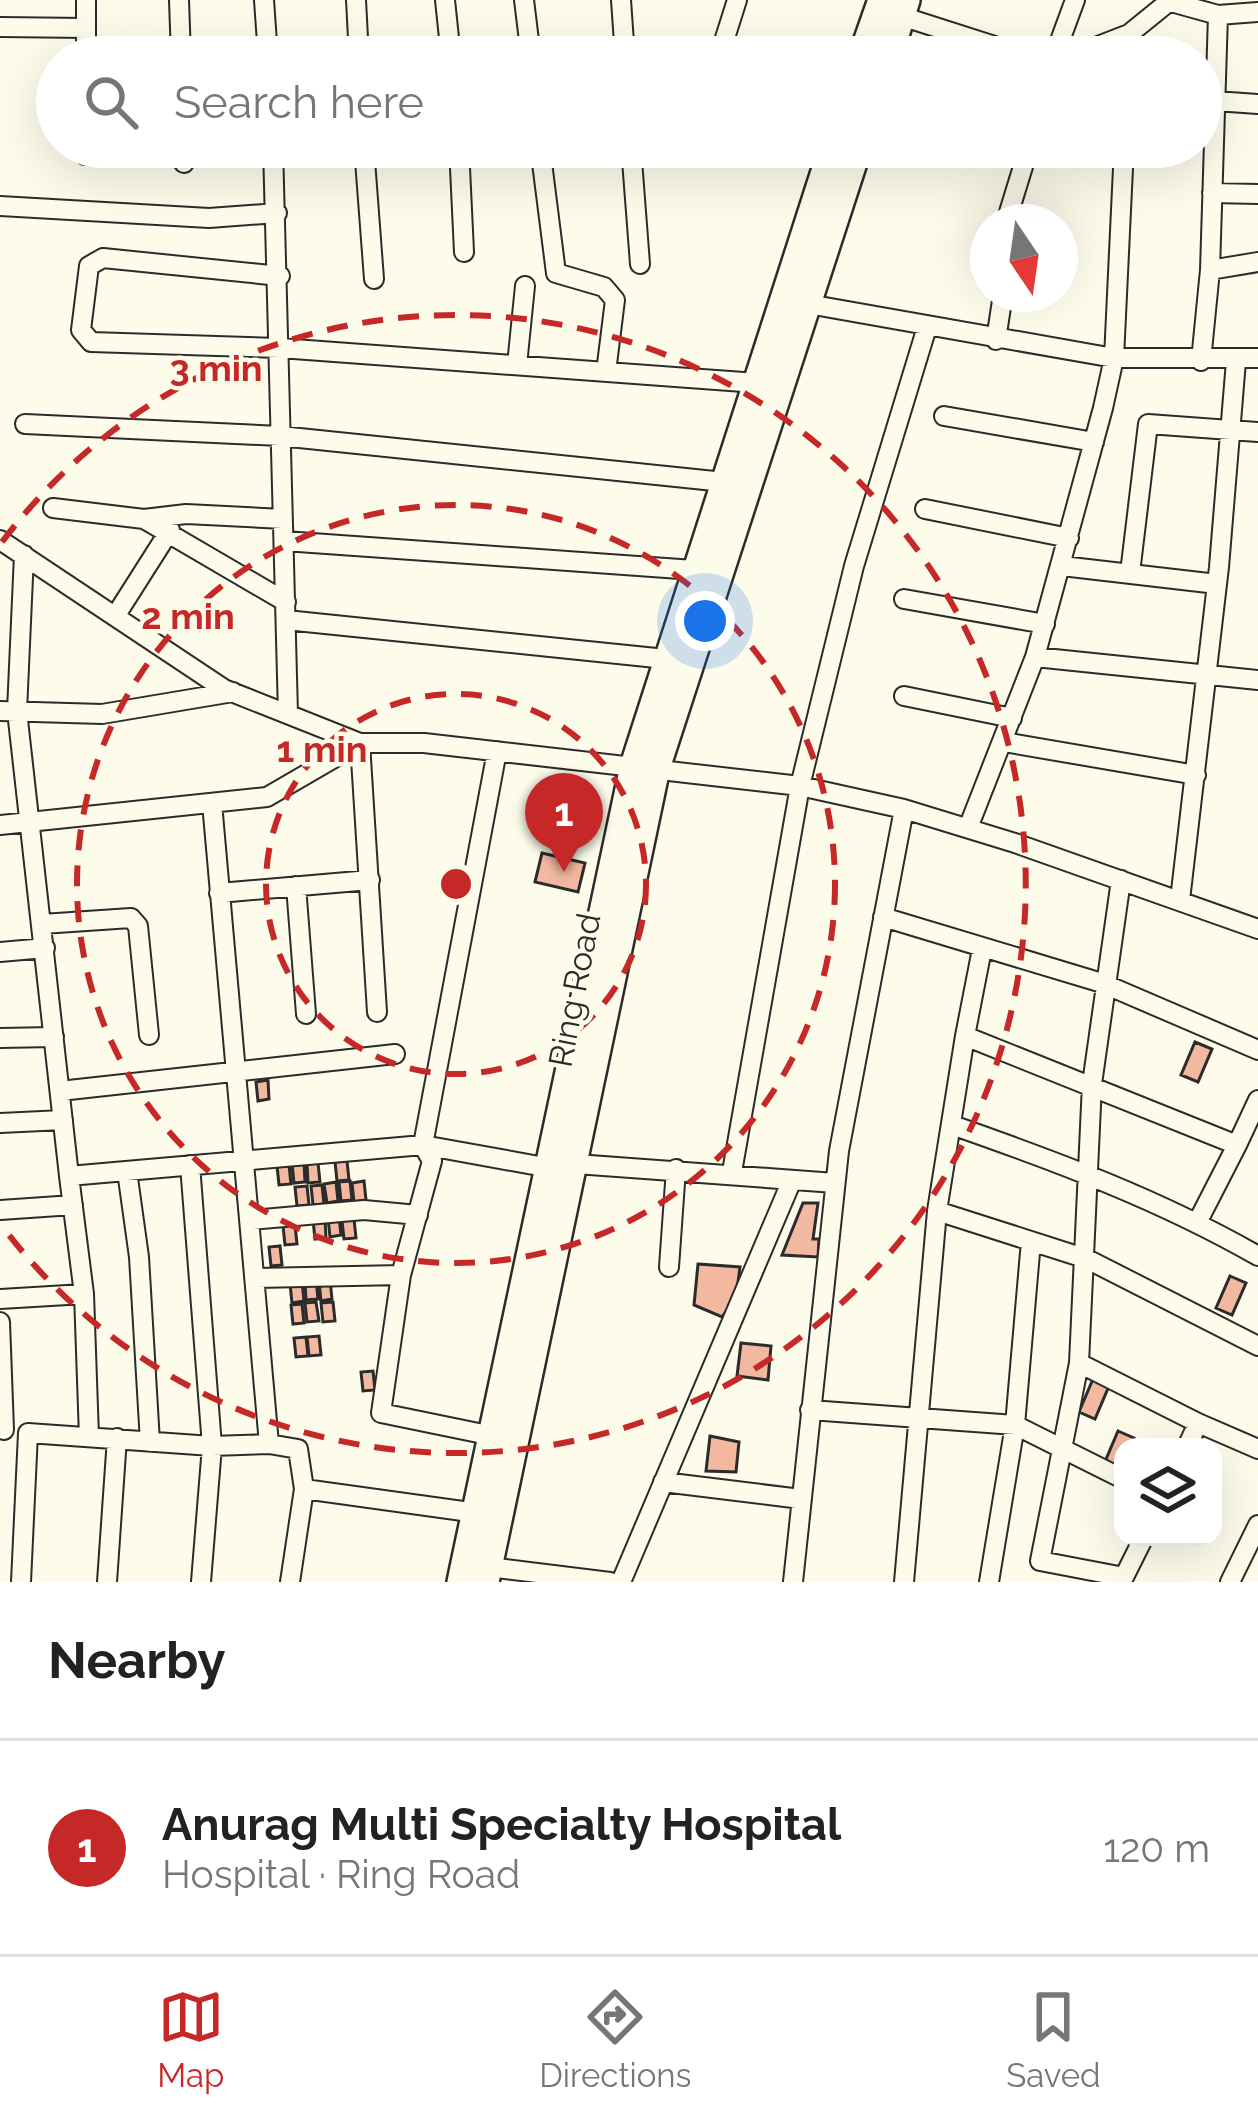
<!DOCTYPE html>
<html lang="en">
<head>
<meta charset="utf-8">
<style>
	:root { --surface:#fff; --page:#f2f2f2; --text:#222; --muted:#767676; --line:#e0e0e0; --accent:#c62828 }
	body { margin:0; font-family:Raleway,sans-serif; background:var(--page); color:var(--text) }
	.controls { position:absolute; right:36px; bottom:36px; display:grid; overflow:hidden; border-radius:24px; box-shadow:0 12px 48px #0002 }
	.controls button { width:108px; height:108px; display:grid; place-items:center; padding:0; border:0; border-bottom:3px solid var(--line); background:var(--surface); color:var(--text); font:60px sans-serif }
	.compass { position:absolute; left:970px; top:204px; width:108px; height:108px; border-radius:50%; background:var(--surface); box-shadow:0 12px 48px #0002; rotate:167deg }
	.you { position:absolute; left:705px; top:621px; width:42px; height:42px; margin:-30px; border:9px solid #fff; border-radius:50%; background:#1a73e8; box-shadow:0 0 0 18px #1a73e833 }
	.badge { display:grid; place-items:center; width:78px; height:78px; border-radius:50%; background:var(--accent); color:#fff; font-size:39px; font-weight:700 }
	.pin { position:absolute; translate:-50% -99px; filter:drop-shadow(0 3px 6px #0008) }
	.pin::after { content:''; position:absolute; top:63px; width:42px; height:36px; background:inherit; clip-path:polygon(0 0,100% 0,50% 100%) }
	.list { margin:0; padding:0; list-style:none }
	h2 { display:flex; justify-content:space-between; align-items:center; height:156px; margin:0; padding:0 48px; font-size:51px }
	h2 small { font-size:39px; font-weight:400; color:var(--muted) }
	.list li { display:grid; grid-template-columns:78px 1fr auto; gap:36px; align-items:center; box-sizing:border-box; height:216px; padding:0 48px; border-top:3px solid var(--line) }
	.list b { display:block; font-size:45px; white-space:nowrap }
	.list p { margin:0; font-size:39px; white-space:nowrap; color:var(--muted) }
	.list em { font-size:39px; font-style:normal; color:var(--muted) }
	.icon { flex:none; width:66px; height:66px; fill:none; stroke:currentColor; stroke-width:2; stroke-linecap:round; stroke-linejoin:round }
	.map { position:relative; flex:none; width:1258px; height:1582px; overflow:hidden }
	.search { position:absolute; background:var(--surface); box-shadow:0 12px 48px #0002; left:36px; right:36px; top:36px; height:132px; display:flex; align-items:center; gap:30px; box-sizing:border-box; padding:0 42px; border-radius:66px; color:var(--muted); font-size:45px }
	.sheet { height:372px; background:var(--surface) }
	nav { display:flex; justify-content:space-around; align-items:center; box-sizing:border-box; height:168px; border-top:3px solid var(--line); background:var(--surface); font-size:33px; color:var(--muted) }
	nav a { display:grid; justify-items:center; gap:6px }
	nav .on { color:var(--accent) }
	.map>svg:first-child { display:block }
</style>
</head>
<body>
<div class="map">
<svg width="1258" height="1582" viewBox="0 0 1258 1582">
	<rect width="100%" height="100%" fill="#fdfbea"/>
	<path fill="#f2b8a0" stroke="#2b2b2b" stroke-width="3" d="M542,853L585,863L578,892L535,882Z
		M1195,1042L1212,1049L1198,1082L1181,1075Z
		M268,1080L269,1099L258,1101L256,1082Z
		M347,1161L349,1180L337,1181L335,1162Z
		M304,1163L305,1182L294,1183L292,1164Z
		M318,1163L320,1182L308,1183L307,1164Z
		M289,1165L291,1184L279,1185L277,1166Z
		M350,1181L352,1200L341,1201L339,1182Z
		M364,1181L366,1200L354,1202L352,1183Z
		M336,1182L338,1201L327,1203L324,1184Z
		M322,1185L324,1204L313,1205L311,1186Z
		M307,1186L309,1205L297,1206L295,1187Z
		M803,1203H818L813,1239H819L818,1257L782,1255Z
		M339,1217L341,1235L330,1237L328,1218Z
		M325,1219L326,1238L315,1239L313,1220Z
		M354,1219L356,1238L344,1239L342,1221Z
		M295,1225L297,1244L285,1245L283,1226Z
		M280,1246L282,1265L271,1266L269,1247Z
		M698,1264L740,1267L736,1297L722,1317L694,1305Z
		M1230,1276L1246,1283L1232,1315L1216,1308Z
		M316,1280L318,1299L306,1300L305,1281Z
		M330,1280L332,1299L321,1301L319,1282Z
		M302,1282L304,1301L292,1303L290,1284Z
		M316,1302L319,1321L307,1322L305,1303Z
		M333,1302L335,1321L323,1322L321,1303Z
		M302,1304L304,1323L293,1324L291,1305Z
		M319,1336L321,1355L309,1356L307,1337Z
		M306,1337L308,1356L296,1357L294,1338Z
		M741,1343L771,1346L768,1380L737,1376Z
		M373,1371L375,1390L363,1391L361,1372Z
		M1093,1379L1109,1386L1095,1419L1079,1412Z
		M1118,1431L1134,1438L1131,1447H1123L1120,1471L1104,1464Z
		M710,1436L739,1442L736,1472L706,1471Z"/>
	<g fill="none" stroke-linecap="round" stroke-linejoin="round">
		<g stroke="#2b2b2b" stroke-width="22">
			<path id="minor" d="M179,0L181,57
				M264,0L268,57
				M356,0L359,57
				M445,0L451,57
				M524,0L531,57
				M621,0L625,57
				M1171,2L1218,15L1210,270
				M1218,15L1258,12
				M901,16L1029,57
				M0,27L86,28
				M86,57V0
				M719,57L737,0
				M1054,57L1075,0
				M1070,57L1129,34L1171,0
				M1215,101L1258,104
				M183,147L184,163
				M273,147L288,714
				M364,147L374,279
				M459,147L464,252
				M540,147L556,273L604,287L615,300L606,372
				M631,147L640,264
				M85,155V147
				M1212,193L1258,194
				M0,206L209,218L277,213
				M1006,222L1029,147
				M280,276L103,258L89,266L81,330L91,342L280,348L757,383
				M808,304L1114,358H1258
				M996,340L1003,294
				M1201,361L1210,270L1258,262
				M517,365L525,286
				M944,416L1094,442
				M25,424L280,436L724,482
				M53,508L144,519L286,602
				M925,509L1069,538
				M144,519L186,514L283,519
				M0,540L224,689L360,743H424L800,786L904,809L1015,843L1258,929
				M284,541L694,570
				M24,555L17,711L69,1176L423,1145L497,751
				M1062,566L1217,584
				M1130,573L1148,424L1258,432
				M904,599L1045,624
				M116,615L170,530
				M286,620L666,659
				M1035,657L1258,680
				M904,696L1012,718
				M0,711L102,714L233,692
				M1004,742L1196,775
				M360,743L377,1012
				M0,825L267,797L360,743
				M968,828L1035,657L1103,408L1114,358L1124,147
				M1121,880L1092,1084L1079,1363L1040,1561L1124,1577L1144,1537
				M296,886L306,1014
				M219,893L370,880
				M1180,900L1219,567L1236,361
				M883,917L1102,983L1258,1050
				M42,924L131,918L138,926L149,1035
				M982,949L965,1036L1237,1145L1258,1100
				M0,952L45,948
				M0,1038L54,1037
				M60,1091L395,1054
				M0,1123L63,1120
				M952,1125C1058,1162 1160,1200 1258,1256
				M423,1145L550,1168
				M576,1164L835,1183
				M190,1165L212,1446L269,1444L212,803
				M127,1171L139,1257L150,1442
				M732,1172L800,786L854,566L927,327
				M69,1176L84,1294L89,1437
				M0,1210L73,1205
				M937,1211L1087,1259L1258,1346
				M251,1220L364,1210L418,1215
				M1198,1221L1237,1145
				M669,1267L676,1169
				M401,1275L381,1413L493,1436
				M257,1278L401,1275L432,1161L423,1145
				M0,1299L84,1294
				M0,1322L4,1430
				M1079,1363L1198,1423
				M810,1410L1015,1425L1123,1479
				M269,1444L298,1449L304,1489L477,1513
				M1187,1447L1198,1423L1258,1449
				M663,1482L801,1499
				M489,1567L610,1582
				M21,1582L28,1433L212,1446L201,1582
				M107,1582L117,1438
				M290,1582L304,1489
				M621,1582L792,1180
				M793,1582L839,1151L904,809
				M904,1582L937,1211L965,1036
				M989,1582L1015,1425L1031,1241
				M1230,1582L1258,1525"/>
		</g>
		<g stroke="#2b2b2b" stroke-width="32">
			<path id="highway" d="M862,57L882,0
				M888,57L906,0
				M461,1582L634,766L833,147
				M485,1582L656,768L858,147"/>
		</g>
		<use href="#minor" stroke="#fdfbea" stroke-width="18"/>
		<use href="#highway" stroke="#fdfbea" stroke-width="27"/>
	</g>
	<g fill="none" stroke="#c62828" stroke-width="6" stroke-dasharray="21 15">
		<circle cx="456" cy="884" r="190"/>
		<circle cx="456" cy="884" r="379"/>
		<path d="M2 542A569 569 0 1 1 2 1226"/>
	</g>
	<g text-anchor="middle" stroke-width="9" stroke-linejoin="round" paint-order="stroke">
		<g font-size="33" fill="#2b2b2b" stroke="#fdfbea">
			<text transform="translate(574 990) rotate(-79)" y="12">Ring Road</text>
		</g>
	</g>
	<circle cx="456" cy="884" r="18" fill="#c62828" stroke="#fdfbea" stroke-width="6"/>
	<g font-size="36" text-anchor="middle" font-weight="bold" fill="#c62828" stroke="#fdfbea" stroke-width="9" stroke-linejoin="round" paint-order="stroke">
		<text x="216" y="381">3 min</text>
		<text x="188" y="629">2 min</text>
		<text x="322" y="762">1 min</text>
	</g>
</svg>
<div class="controls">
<button><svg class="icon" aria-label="layers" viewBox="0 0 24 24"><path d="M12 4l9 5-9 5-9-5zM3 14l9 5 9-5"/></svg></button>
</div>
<svg class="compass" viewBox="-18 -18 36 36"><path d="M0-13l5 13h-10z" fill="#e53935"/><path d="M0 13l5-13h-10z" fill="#767676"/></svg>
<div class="you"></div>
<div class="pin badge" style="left:564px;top:872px">1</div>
<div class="search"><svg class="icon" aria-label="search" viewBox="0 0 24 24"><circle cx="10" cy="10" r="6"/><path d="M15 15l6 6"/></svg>Search here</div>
</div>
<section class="sheet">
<h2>Nearby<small></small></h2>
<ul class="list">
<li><span class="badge">1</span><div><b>Anurag Multi Specialty Hospital</b><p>Hospital · Ring Road</p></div><em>120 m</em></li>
</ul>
</section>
<nav>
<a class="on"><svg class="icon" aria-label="map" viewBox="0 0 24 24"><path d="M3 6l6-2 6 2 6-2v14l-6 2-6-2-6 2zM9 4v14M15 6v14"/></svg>Map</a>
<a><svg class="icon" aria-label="directions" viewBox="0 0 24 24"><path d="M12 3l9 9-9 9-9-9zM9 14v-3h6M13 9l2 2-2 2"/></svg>Directions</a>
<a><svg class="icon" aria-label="saved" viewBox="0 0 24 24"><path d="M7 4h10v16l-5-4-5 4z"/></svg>Saved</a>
</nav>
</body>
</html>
